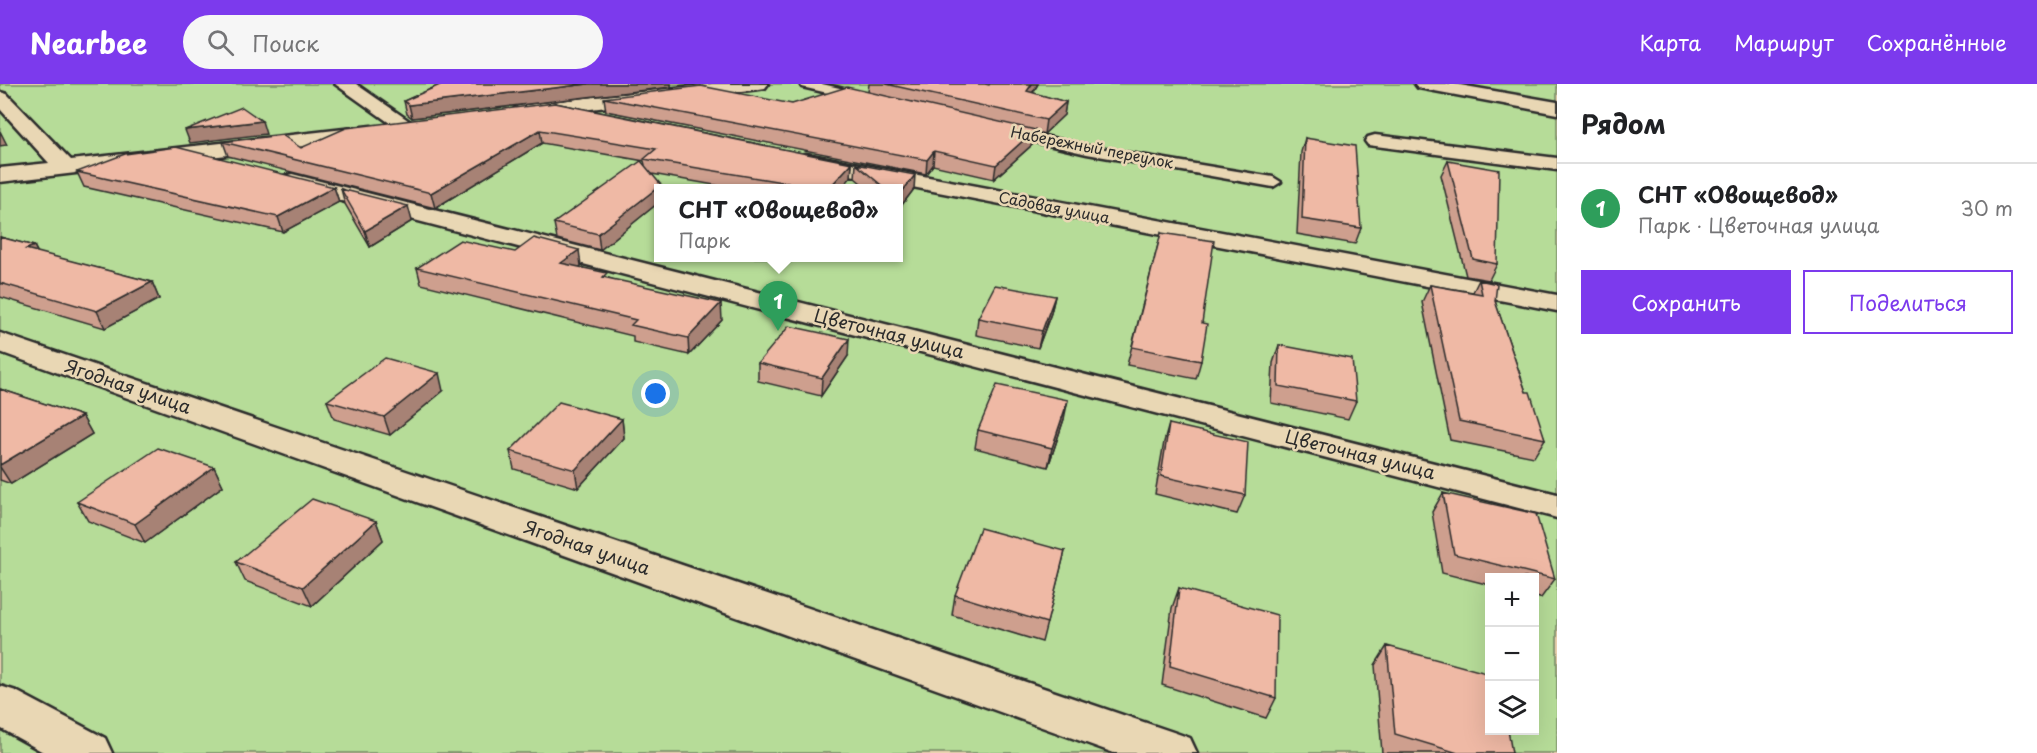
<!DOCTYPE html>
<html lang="ru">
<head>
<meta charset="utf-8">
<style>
	:root { --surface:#fff; --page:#f6f6f6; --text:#202124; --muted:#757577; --line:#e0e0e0; --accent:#7c3aed }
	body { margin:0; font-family:"Playpen Sans",sans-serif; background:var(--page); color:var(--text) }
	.controls { position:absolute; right:18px; bottom:18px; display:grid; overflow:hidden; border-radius:0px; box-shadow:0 6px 24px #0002 }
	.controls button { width:54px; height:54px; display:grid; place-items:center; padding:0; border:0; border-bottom:2px solid var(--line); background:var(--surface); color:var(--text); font:30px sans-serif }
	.you { position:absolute; left:656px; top:310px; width:21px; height:21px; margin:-15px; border:4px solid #fff; border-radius:50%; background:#1a73e8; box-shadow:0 0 0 9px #1a73e833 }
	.badge { display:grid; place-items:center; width:39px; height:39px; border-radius:50%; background:var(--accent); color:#fff; font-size:20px; font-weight:700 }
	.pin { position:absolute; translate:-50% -50px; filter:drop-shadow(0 2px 3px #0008) }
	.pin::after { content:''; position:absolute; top:32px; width:21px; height:18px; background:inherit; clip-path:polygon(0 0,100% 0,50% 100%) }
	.popup { position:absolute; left:654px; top:100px; width:249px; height:78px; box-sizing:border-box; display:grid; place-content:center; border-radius:0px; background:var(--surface); filter:drop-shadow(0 2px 4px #0005); font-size:20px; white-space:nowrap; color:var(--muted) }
	.popup b { font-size:22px; color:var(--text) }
	.popup::after { content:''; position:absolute; left:50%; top:100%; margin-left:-12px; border:12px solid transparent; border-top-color:var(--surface) }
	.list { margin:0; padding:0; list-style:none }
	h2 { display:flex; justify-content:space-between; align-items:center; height:78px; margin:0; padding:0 24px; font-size:26px }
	h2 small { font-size:20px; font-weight:400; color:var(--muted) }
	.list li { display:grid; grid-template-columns:39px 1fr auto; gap:18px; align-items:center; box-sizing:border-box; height:90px; padding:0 24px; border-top:2px solid var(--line) }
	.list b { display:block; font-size:22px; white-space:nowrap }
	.list p { margin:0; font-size:20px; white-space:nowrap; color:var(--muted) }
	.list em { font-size:20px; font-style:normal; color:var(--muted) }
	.actions { display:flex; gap:12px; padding:18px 24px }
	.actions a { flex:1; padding:14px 0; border:2px solid var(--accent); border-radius:0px; text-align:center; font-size:21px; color:var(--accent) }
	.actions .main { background:var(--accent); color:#fff }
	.icon { flex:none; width:33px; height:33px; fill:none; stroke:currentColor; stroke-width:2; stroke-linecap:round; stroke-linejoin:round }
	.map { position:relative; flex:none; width:1557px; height:669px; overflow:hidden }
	header { display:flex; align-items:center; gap:36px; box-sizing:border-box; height:84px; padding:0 30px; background:var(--accent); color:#fff }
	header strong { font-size:28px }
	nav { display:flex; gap:33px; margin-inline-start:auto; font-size:21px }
	.search { width:420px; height:54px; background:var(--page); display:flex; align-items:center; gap:15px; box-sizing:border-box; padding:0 21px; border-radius:33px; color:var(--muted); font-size:22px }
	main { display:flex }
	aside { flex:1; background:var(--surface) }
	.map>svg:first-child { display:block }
</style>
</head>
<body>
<header>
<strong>Nearbee</strong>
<div class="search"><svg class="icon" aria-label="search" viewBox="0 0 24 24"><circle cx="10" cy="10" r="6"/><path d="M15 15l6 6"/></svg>Поиск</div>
<nav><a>Карта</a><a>Маршрут</a><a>Сохранённые</a></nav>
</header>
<main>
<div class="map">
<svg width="1557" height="669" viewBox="0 0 1557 669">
	<rect width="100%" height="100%" fill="#ecd2b2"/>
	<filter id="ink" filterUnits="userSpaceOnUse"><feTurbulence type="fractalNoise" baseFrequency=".0167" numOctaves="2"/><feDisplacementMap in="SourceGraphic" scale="12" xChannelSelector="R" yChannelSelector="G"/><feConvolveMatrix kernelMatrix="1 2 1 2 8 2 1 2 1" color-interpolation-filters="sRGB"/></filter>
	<g filter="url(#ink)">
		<path fill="#b6dc98" stroke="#708462" stroke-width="1.5" fill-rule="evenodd" d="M0,0H1557V669H0ZM658,104H898V174H658ZM1490,494H1534V646H1490Z"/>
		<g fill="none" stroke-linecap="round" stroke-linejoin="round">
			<g stroke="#2b2b2b" stroke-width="5">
				<path id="lane" d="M800,0H822L870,11L872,14L866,18L802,3Z
					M1006,43L1087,62L1273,93L1281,98L1273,103L1087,70L1001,50L999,47Z"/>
			</g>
			<g stroke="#2b2b2b" stroke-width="5">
				<path id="street" d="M335,0H356L418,43L415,47H401Z
					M712,0H768L765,4L759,5L523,33L516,31L513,27L516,23L523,21Z
					M1415,0H1454L1557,18V30L1424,5L1418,4Z
					M0,8L7,10L71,76L371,42L378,44L381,48L378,52L371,54L0,98V84L49,79L0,25Z
					M1375,51L1557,74V86L1368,61L1365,57L1368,53Z
					M806,70L1557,211V227L798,81L795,76L798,71Z
					M292,90L1557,410V434L284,102L281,97L284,92Z
					M0,249L1173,648L1190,654L1197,669H1114L0,268Z
					M0,602L16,607L105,654L112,669H45L0,644Z"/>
			</g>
			<use href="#lane" fill="#e9d7b4" fill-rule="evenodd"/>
			<use href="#street" fill="#e9d7b4" fill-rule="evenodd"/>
		</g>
		<path fill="#ce9f8e" stroke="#2b2b2b" stroke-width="1.5" d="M442,0H671V3L412,34L407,30L404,17Z
			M869,0H985L989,1L990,0H1038L1033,9L1066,18L1064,31L1044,50L1035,47L1033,60L994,95L933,81L926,90L606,27L604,14L792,20L868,8Z
			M555,19L852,79L851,93L841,105H737L652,90L658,105V119L600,166L557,155L554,139L645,81L644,77L542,59L435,124L228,72L223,58L301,64Z
			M1305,54L1361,144L1355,160L1297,150L1301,68Z
			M1448,77L1497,180L1489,196L1466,192L1441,91Z
			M856,80L914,105L898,126V105H868L855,94Z
			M77,88L334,103L339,118L283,148L84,103Z
			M341,105L412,137L370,163L345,120Z
			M1161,149L1202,239L1201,277L1196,295L1127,281Z
			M0,153L34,162L38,169L152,198L159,215L105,244L0,213Z
			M581,182L579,183L722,236L689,271L633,258V252L421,200L417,184Z
			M1479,196L1495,217L1526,308L1545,355L1534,373L1450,356L1422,218L1430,201L1473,208Z
			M1055,212L1051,229L1038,264L976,251L978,234Z
			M1279,261L1356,317L1348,335L1271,319L1273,279Z
			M848,272L821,312L758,297V279Z
			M0,305L82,332L92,350L11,400L0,396Z
			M443,307L390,351L334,335L327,317Z
			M622,335L624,354L578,404L514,385L510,367Z
			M1064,335L1048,383L975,364L978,346Z
			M1169,340L1245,411L1237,430L1155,410L1164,358Z
			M214,383L223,402L145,459L88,437L77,418Z
			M1443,409L1555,495L1541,514L1534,513V494H1490V501L1442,489L1432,428Z
			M376,437L383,456L312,522L245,497L236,478Z
			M1065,467L1042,558L952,531L955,511Z
			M1179,504L1276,614L1266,634L1162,601L1172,524Z
			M1387,562L1512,669H1382L1375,581Z"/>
		<path fill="#a78274" stroke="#2b2b2b" stroke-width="1.5" d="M588,0H671V3L412,34L409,21Z
			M1032,0H1038L1025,20L1027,7Z
			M1066,18L1064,31L1044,50L1046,36Z
			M262,37L266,50L190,59L185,46Z
			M540,46L542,59L435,124L431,109Z
			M1035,46L1033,60L994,95L996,81Z
			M0,47L7,61L0,62Z
			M934,67L933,81L926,90L927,76Z
			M852,79L851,93L841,105H828Z
			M915,91L914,105L898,126V113Z
			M661,101V105H658V119L600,166L598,150Z
			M334,103L339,118L283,148L278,133Z
			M408,122L412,137L370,163L365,147Z
			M34,162L42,178L26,165Z
			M579,166L581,182L564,195L561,179Z
			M152,198L159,215L105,244L97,227Z
			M1055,212L1051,229L1038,264L1042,247Z
			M721,219L722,236L689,271L688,254Z
			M849,255L848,272L821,312L822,294Z
			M439,289L443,307L390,351L384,333Z
			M1068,316L1064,335L1048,383L1052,364Z
			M82,332L92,350L11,400L0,383V381Z
			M622,335L624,354L578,404L575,386Z
			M214,383L223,402L145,459L135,440Z
			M376,437L383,456L312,522L303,503Z"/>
		<path fill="#efb9a5" stroke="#2b2b2b" stroke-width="1.5" d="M442,0H588L409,21L404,17Z
			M886,0H985L989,1L990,0H1032L1027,7L1066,18L1046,36Z
			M701,2L792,20L847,3L1035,46L996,81L934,67L927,76L604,14Z
			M555,19L852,79L828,105H824L644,75L656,65L540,46L431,109L223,58L282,51L301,64L346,44Z
			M242,23L262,37L185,46Z
			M1305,54L1355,62L1361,144L1302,135Z
			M176,63L334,103L278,133L77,88L125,70Z
			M641,77L661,101L598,150L554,139Z
			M1448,77L1499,86L1497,180L1473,175Z
			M856,80L915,91L898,113V105H886Z
			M341,105L408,122L365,147Z
			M1161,149L1214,157L1202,239L1207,240L1201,277L1132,263Z
			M0,153L34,162L26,165L152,198L97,227L0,199Z
			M534,154L579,166L561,179L607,189L603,193L721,219L688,254L631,241L636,236L417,184L460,156L515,168Z
			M1479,196L1497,200L1495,217L1526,308H1530L1545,355L1459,337L1430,201L1482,210Z
			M995,201L1055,212L1042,247L978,234Z
			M789,242L849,255L822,294L758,279Z
			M1279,261L1352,275L1356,317L1278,302Z
			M385,274L439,289L384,333L327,317Z
			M997,301L1068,316L1052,364L978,346Z
			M0,305L82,332L0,381Z
			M559,318L622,335L575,386L510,367Z
			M1169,340L1248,358L1245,411L1161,392Z
			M158,364L214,383L135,440L77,418Z
			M1443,409L1536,430L1555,495L1454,470Z
			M312,415L376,437L303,503L236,478Z
			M980,444L1065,467L1047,539L955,511Z
			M1179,504L1277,531L1276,614L1170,582Z
			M1387,562L1490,590V646H1508L1512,669H1458L1395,650Z"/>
	</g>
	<g text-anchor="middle" stroke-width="5" stroke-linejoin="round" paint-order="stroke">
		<g font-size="15" fill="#2b2b2b" stroke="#e9d7b4">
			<text transform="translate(1092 64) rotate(11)" y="5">Набережный переулок</text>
			<text transform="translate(1054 124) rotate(11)" y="5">Садовая улица</text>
		</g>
		<g font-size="18" fill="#2b2b2b" stroke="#e9d7b4">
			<text transform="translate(889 250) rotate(14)" y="6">Цветочная улица</text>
			<text transform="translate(128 303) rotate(19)" y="6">Ягодная улица</text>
			<text transform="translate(1360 371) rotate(14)" y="6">Цветочная улица</text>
			<text transform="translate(587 464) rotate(19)" y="6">Ягодная улица</text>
		</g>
	</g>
</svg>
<div class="controls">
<button>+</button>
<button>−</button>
<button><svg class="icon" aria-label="layers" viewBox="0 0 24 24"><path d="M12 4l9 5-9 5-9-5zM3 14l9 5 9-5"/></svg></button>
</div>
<div class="you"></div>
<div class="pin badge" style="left:778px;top:247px;background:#2e9e5b">1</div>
<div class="popup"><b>СНТ «Овощевод»</b>Парк</div>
</div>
<aside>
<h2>Рядом<small></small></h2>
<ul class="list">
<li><span class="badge" style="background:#2e9e5b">1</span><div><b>СНТ «Овощевод»</b><p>Парк · Цветочная улица</p></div><em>30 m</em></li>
</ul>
<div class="actions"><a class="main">Сохранить</a><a>Поделиться</a></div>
</aside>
</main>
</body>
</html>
